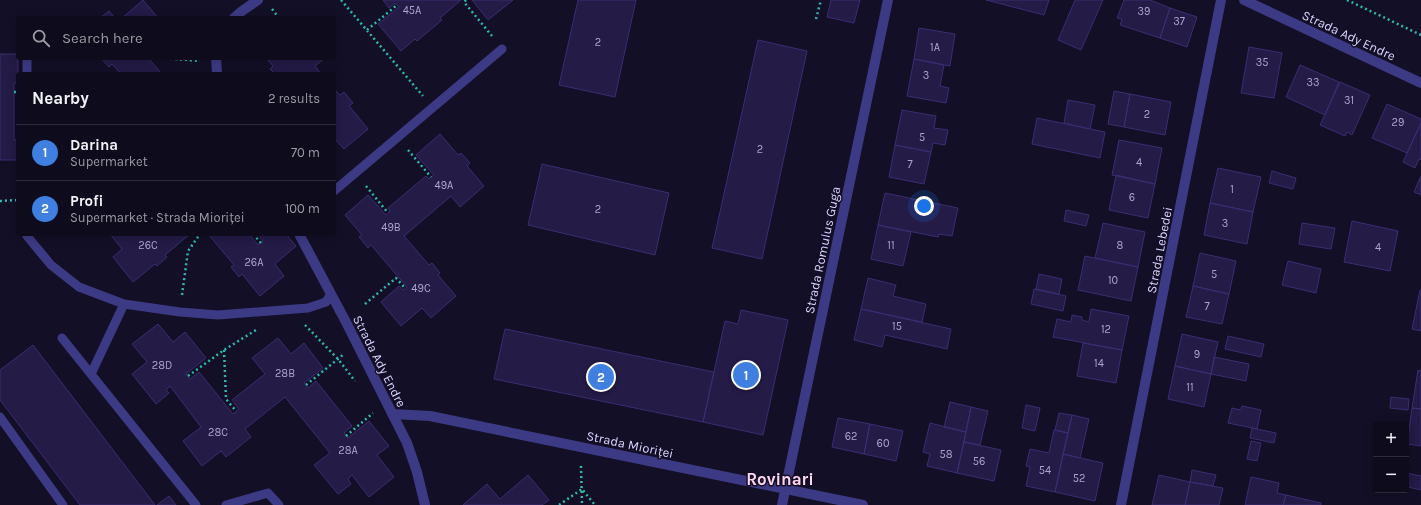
<!DOCTYPE html>
<html lang="en">
<head>
<meta charset="utf-8">
<style>
	:root { --surface:#0e0b1c; --page:#171425; --text:#f1f3f6; --muted:#9b9ba3; --line:#2e2b3b; --accent:#00e5ff }
	body { margin:0; font-family:Karla,sans-serif; background:var(--page); color:var(--text) }
	.controls { position:absolute; right:12px; bottom:12px; display:grid; overflow:hidden; border-radius:4px; box-shadow:0 2px 10px #0003 }
	.controls button { width:36px; height:36px; display:grid; place-items:center; padding:0; border:0; border-bottom:1px solid var(--line); background:var(--surface); color:var(--text); font:20px sans-serif }
	.you { position:absolute; left:924px; top:206px; width:14px; height:14px; margin:-10px; border:3px solid #fff; border-radius:50%; background:#1a73e8; box-shadow:0 0 0 6px #1a73e833 }
	.badge { display:grid; place-items:center; width:26px; height:26px; border-radius:50%; background:var(--accent); color:#fff; font-size:13px; font-weight:700 }
	.pin { position:absolute; translate:-50% -50%; border:2px solid #fff; box-shadow:0 1px 4px #0006 }
	.list { margin:0; padding:0; list-style:none }
	h2 { display:flex; justify-content:space-between; align-items:center; height:52px; margin:0; padding:0 16px; font-size:17px }
	h2 small { font-size:13px; font-weight:400; color:var(--muted) }
	.list li { display:grid; grid-template-columns:26px 1fr auto; gap:12px; align-items:center; box-sizing:border-box; height:56px; padding:0 16px; border-top:1px solid var(--line) }
	.list b { display:block; font-size:15px; white-space:nowrap }
	.list p { margin:0; font-size:13px; white-space:nowrap; color:var(--muted) }
	.list em { font-size:13px; font-style:normal; color:var(--muted) }
	.icon { flex:none; width:22px; height:22px; fill:none; stroke:currentColor; stroke-width:2; stroke-linecap:round; stroke-linejoin:round }
	.map { position:relative; flex:none; width:1421px; height:505px; overflow:hidden }
	.search { position:absolute; background:var(--surface); box-shadow:0 2px 10px #0003; left:16px; top:16px; width:320px; height:44px; display:flex; align-items:center; gap:10px; box-sizing:border-box; padding:0 14px; border-radius:4px; color:var(--muted); font-size:15px }
	.panel { position:absolute; background:var(--surface); box-shadow:0 2px 10px #0003; left:16px; top:72px; width:320px; height:164px; border-radius:4px }
	.map>svg:first-child { display:block }
</style>
</head>
<body>
<div class="map">
<svg width="1421" height="505" viewBox="0 0 1421 505">
	<rect width="100%" height="100%" fill="#130f26"/>
	<path fill="#241b47" stroke="#3b2d73" d="M143,0L158,18H122Z
		M383,0H461L440,18L442,20L417,41L415,39L401,51L378,24L399,7L395,3L389,8Z
		M472,0H513L488,20Z
		M578,0H636L615,97L559,85Z
		M831,0H860L854,23L827,17Z
		M986,0H1049L1044,15Z
		M1075,0H1103L1081,50L1058,40Z
		M1124,0H1150L1170,8L1160,38L1120,25L1122,19L1117,18Z
		M1170,8L1197,17L1187,47L1160,38Z
		M109,11L115,18H100Z
		M919,28L955,34L950,66L914,59Z
		M758,40L807,51L762,259L712,248Z
		M1249,47L1282,53L1274,98L1241,93Z
		M0,54H18V83H14V140H18V160H0Z
		M101,58H148L162,74H121L112,64L109,67Z
		M266,58H325L315,66L321,74H275L270,69L273,66Z
		M914,59L944,65L940,86L949,88L946,103L907,96Z
		M1300,65L1339,82L1325,115L1286,97Z
		M1340,82L1370,95L1352,135L1347,132L1345,136L1320,125Z
		M334,89L340,95L344,92L353,103L349,106L368,129L344,149L334,138Z
		M1114,91L1130,94L1124,127L1108,124Z
		M1130,94L1171,102L1165,135L1124,127Z
		M1068,100L1095,105L1090,129L1064,123Z
		M1387,104L1421,119V123L1407,153L1372,138Z
		M902,110L936,116L934,128L948,130L945,145L933,143L931,152L895,145Z
		M1037,118L1105,132L1100,158L1032,144Z
		M1421,123V160L1419,159L1415,168L1403,162Z
		M440,134L458,155L461,153L470,163L467,166L484,186L460,207L451,196L404,236L429,265L432,263L440,273L438,275L456,296L431,318L422,308L401,326L381,302L399,286L403,290L407,287L371,245L368,248L359,237L362,235L345,215L368,195L386,215L390,211L388,208L426,176L429,179L431,177L434,175L416,155Z
		M1119,140L1162,148L1155,184L1112,175Z
		M895,145L931,152L924,184L889,177Z
		M542,164L669,193L655,255L528,225Z
		M1218,168L1261,177L1253,212L1210,203Z
		M1272,171L1296,178L1293,189L1269,183Z
		M1116,175L1155,184L1148,218L1109,210Z
		M1421,176V195L1414,192Z
		M885,193L958,208L952,236L939,234L938,237L878,225Z
		M1210,203L1253,212L1247,244L1204,235Z
		M1066,210L1089,215L1086,226L1064,221Z
		M1352,221L1398,231L1390,271L1344,262Z
		M1103,223L1145,232L1138,267L1095,258Z
		M1302,223L1335,228L1331,249L1299,244Z
		M878,225L911,232L903,266L871,259Z
		M110,234L142,235L190,234L165,255L167,257L157,266L155,264L133,282L113,257L122,249Z
		M208,234H249L258,245L263,241L260,237L264,234H286L296,246L275,264L284,276L260,296L242,274L239,277L231,267L234,265Z
		M1200,253L1236,261L1229,294L1193,286Z
		M1085,256L1138,267L1131,301L1078,290Z
		M1288,261L1321,269L1316,293L1282,285Z
		M1039,274L1062,279L1059,294L1036,289Z
		M868,278L896,285L893,296L926,304L922,322L861,309Z
		M1193,286L1229,294L1222,324L1186,317Z
		M1034,289L1066,296L1063,311L1031,304Z
		M1420,290H1421V331L1412,329Z
		M861,309L951,329L947,349L885,335L882,347L854,340Z
		M1091,309L1129,316L1122,350L1053,337L1057,319L1071,322L1072,315L1082,317V320L1089,322Z
		M741,310L788,320L763,435L703,422L725,321L738,324Z
		M158,324L173,342L185,332L206,358L186,374L190,379L199,372L233,414L239,409L232,400L265,374L252,358L278,338L291,354L304,343L323,368L304,383L308,388L316,381L352,426L344,433L348,438L369,421L389,446L377,455L394,477L369,497L352,475L348,479L351,484L338,494L314,465L330,453L285,397L245,429L251,437L226,457L221,451L202,466L183,441L201,427L170,386L166,390L169,393L156,404L132,374L147,362L132,344Z
		M505,329L714,372L703,422L494,379Z
		M1182,334L1218,342L1211,374L1175,366Z
		M1228,336L1264,344L1261,357L1225,349Z
		M1083,343L1122,350L1116,383L1077,376Z
		M33,345L155,505H80L0,400V370Z
		M1214,357L1249,364L1246,381L1211,374Z
		M1175,366L1211,374L1204,407L1168,399Z
		M1418,370L1421,371V409L1412,408Z
		M1391,397L1409,399L1408,410L1390,408Z
		M950,402L971,407L966,432L944,427Z
		M1026,405L1040,408L1035,431L1022,428Z
		M1242,406L1261,410L1257,429L1228,423L1232,408L1241,410Z
		M971,407L988,411L980,445L964,442Z
		M1412,408L1421,409V446L1407,444Z
		M1059,413L1072,415L1068,433L1055,430Z
		M1072,415L1089,419L1080,458L1063,454Z
		M838,418L870,424L864,454L832,447Z
		M930,423L966,432L957,473L927,466L930,454L923,452Z
		M870,424L903,431L896,461L864,454Z
		M1252,428L1276,433L1274,443L1250,438Z
		M1054,430L1068,433L1055,492L1026,486L1030,467L1026,466L1030,449L1049,453Z
		M1251,441L1261,443L1257,461L1247,459Z
		M964,442L1001,450L994,481L957,473Z
		M1063,454L1103,463L1095,501L1055,492Z
		M1192,470L1216,475L1213,486L1190,482Z
		M1406,473L1421,476V490L1408,487L1407,491L1401,490H1406Z
		M528,475L549,500L542,505H463L487,484L500,499Z
		M1159,475L1190,482L1185,505H1152Z
		M1251,477L1279,483L1277,493L1286,495L1283,505H1245Z
		M1190,482L1223,488L1219,505H1185Z
		M1286,495L1321,503V505H1283Z
		M169,496L176,505H157Z"/>
	<g fill="none" stroke-linecap="round" stroke-linejoin="round">
		<path stroke="#2fb8b0" stroke-width="2.5" stroke-dasharray="2 3" stroke-linecap="butt" d="M341,0L423,96
			M466,0L464,2L492,36
			M1347,0L1421,35
			M272,9L279,18
			M816,19L821,0
			M367,30L397,5
			M160,58L200,61
			M14,92H18
			M408,150L431,177
			M366,186L388,213
			M0,201L18,200
			M253,234L261,243
			M182,295L188,251L200,234
			M365,304L396,278L405,288
			M305,325L338,359L355,381
			M224,350L226,399L236,411
			M188,376L224,350L256,330
			M306,385L344,354
			M346,436L373,413
			M581,466L582,505
			M559,505L582,489L595,505"/>
		<path stroke="#3d3a85" stroke-width="9" d="M27,74V58
			M334,191L502,49
			M27,234V236L51,265L79,287L124,304L180,312L218,315L308,308L326,302L331,294
			M62,338L196,505
			M91,374L124,304
			M0,417L63,505
			M226,505L268,493L279,505"/>
		<path stroke="#3d3a85" stroke-width="10" d="M1244,0L1421,83
			M234,18L242,11L258,0
			M216,58L217,74
			M299,234L347,324L407,443L417,472L425,505
			M392,414L430,416L863,505
			M782,505L888,0
			M1121,505L1221,0"/>
	</g>
	<g text-anchor="middle" stroke-width="3" stroke-linejoin="round" paint-order="stroke">
		<g font-size="11" fill="#aca6d1">
			<text x="412" y="14">45A</text>
			<text x="1144" y="15">39</text>
			<text x="1179" y="25">37</text>
			<text x="598" y="46">2</text>
			<text x="935" y="51">1A</text>
			<text x="1262" y="66">35</text>
			<text x="926" y="79">3</text>
			<text x="1313" y="86">33</text>
			<text x="1349" y="104">31</text>
			<text x="1147" y="118">2</text>
			<text x="1398" y="126">29</text>
			<text x="922" y="141">5</text>
			<text x="760" y="153">2</text>
			<text x="1139" y="166">4</text>
			<text x="910" y="168">7</text>
			<text x="444" y="189">49A</text>
			<text x="1232" y="193">1</text>
			<text x="1132" y="201">6</text>
			<text x="598" y="213">2</text>
			<text x="1225" y="227">3</text>
			<text x="391" y="231">49B</text>
			<text x="148" y="249">26C</text>
			<text x="891" y="249">11</text>
			<text x="1120" y="249">8</text>
			<text x="1378" y="251">4</text>
			<text x="254" y="266">26A</text>
			<text x="1214" y="278">5</text>
			<text x="1113" y="284">10</text>
			<text x="421" y="292">49C</text>
			<text x="1207" y="310">7</text>
			<text x="897" y="330">15</text>
			<text x="1106" y="333">12</text>
			<text x="1197" y="358">9</text>
			<text x="1099" y="367">14</text>
			<text x="162" y="369">28D</text>
			<text x="285" y="377">28B</text>
			<text x="1190" y="391">11</text>
			<text x="218" y="436">28C</text>
			<text x="851" y="440">62</text>
			<text x="883" y="447">60</text>
			<text x="348" y="454">28A</text>
			<text x="946" y="458">58</text>
			<text x="979" y="465">56</text>
			<text x="1045" y="474">54</text>
			<text x="1079" y="482">52</text>
		</g>
		<g font-size="13" fill="#d9d4ff" stroke="#130f26">
			<text transform="translate(1349 35) rotate(25)" y="5">Strada Ady Endre</text>
			<text transform="translate(822 250) rotate(-78)" y="5">Strada Romulus Guga</text>
			<text transform="translate(1159 250) rotate(-79)" y="5">Strada Lebedei</text>
			<text transform="translate(380 361) rotate(63)" y="5">Strada Ady Endre</text>
			<text transform="translate(630 444) rotate(12)" y="5">Strada Mioriței</text>
		</g>
		<g font-size="17" font-weight="bold" fill="#ffd6f0" stroke="#130f26">
			<text x="780" y="485">Rovinari</text>
		</g>
	</g>
</svg>
<div class="controls">
<button>+</button>
<button>−</button>
</div>
<div class="you"></div>
<div class="pin badge" style="left:746px;top:375px;background:#3f7fe0">1</div>
<div class="pin badge" style="left:601px;top:377px;background:#3f7fe0">2</div>
<div class="search"><svg class="icon" aria-label="search" viewBox="0 0 24 24"><circle cx="10" cy="10" r="6"/><path d="M15 15l6 6"/></svg>Search here</div>
<section class="panel">
<h2>Nearby<small>2 results</small></h2>
<ul class="list">
<li><span class="badge" style="background:#3f7fe0">1</span><div><b>Darina</b><p>Supermarket</p></div><em>70 m</em></li>
<li><span class="badge" style="background:#3f7fe0">2</span><div><b>Profi</b><p>Supermarket · Strada Mioriței</p></div><em>100 m</em></li>
</ul>
</section>
</div>
</body>
</html>
